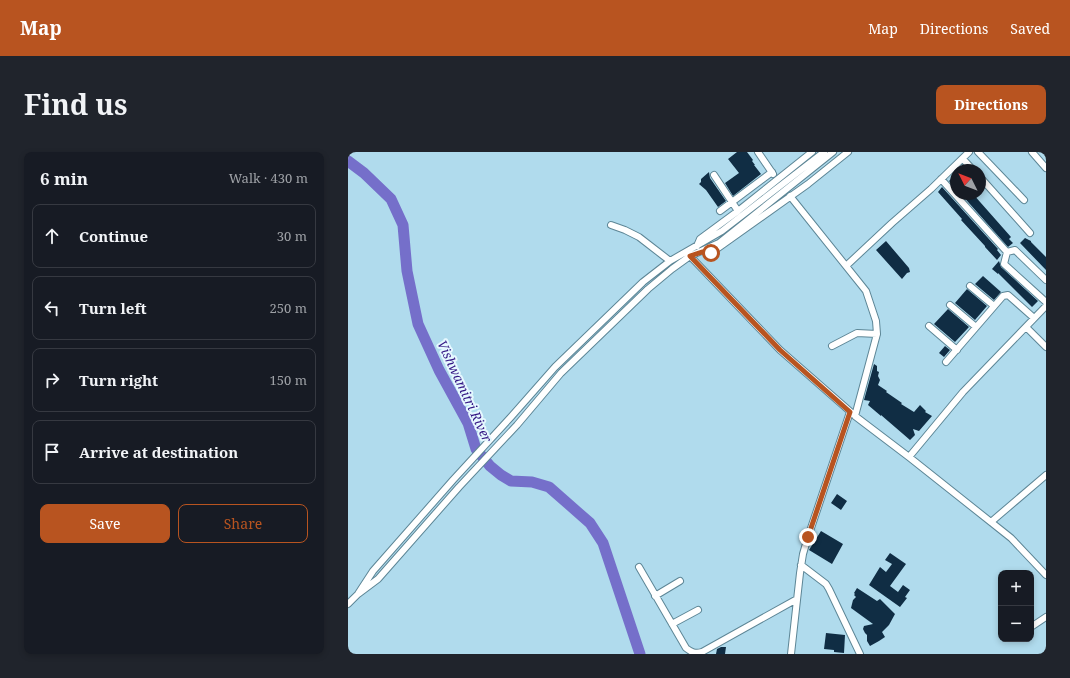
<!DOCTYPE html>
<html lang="en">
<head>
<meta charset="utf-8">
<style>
	:root { --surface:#171b24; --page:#20242c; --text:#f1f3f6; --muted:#9ea1a6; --line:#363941; --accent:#b85420 }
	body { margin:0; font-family:"Noto Serif",serif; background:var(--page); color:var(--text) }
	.controls { position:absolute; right:12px; bottom:12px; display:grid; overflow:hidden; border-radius:8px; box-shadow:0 2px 6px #0003 }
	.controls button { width:36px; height:36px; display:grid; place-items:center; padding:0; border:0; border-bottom:1px solid var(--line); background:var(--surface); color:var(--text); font:20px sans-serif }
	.compass { position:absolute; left:602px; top:12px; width:36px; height:36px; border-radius:50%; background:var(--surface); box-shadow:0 2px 6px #0003; rotate:312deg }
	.stop { position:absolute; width:12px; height:12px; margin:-9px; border:3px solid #b85420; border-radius:50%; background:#fff }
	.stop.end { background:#b85420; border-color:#fff; box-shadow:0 1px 4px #0008 }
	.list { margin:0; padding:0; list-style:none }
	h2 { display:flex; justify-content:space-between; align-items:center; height:52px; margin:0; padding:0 16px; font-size:17px }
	h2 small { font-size:13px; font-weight:400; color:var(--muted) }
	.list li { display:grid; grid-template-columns:26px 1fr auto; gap:12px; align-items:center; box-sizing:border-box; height:64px; margin:0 8px 8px; padding:0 8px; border:1px solid var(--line); border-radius:8px }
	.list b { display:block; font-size:15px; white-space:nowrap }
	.list em { font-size:13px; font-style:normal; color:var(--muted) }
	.actions { display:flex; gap:8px; padding:12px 16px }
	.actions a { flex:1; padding:9px 0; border:1px solid var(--accent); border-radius:8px; text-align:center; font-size:14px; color:var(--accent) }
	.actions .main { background:var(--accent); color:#fff }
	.icon { flex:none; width:22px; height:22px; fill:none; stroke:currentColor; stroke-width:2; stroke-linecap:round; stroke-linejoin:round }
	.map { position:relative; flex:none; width:698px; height:502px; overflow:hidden; border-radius:8px }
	header { display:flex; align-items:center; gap:24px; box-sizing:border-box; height:56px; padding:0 20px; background:var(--accent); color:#fff }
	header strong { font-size:19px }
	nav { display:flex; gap:22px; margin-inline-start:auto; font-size:14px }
	.intro { display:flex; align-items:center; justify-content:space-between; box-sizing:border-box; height:96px; padding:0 24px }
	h1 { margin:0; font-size:28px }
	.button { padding:10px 18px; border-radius:8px; background:var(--accent); color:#fff; font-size:14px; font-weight:700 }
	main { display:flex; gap:24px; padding:0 24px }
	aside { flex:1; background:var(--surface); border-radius:8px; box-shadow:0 2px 6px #0003 }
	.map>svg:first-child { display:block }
</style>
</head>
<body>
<header>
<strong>Map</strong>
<nav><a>Map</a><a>Directions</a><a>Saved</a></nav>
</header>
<div class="intro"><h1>Find us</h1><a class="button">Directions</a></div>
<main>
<aside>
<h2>6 min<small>Walk · 430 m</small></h2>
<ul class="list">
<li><svg class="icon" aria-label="ahead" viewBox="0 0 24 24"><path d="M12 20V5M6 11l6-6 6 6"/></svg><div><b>Continue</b></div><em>30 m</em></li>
<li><svg class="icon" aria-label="left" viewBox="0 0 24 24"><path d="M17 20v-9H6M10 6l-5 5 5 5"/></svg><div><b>Turn left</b></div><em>250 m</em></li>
<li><svg class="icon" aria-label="right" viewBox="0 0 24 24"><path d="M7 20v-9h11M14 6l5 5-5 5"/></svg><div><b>Turn right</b></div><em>150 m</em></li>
<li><svg class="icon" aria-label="arrive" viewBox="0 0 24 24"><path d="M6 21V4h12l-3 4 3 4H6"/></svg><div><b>Arrive at destination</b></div></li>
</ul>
<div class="actions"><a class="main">Save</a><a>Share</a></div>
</aside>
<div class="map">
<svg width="698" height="502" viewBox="0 0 698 502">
	<rect width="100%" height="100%" fill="#b0dbed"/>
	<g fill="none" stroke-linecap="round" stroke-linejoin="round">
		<path stroke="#756fca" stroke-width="11" d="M0,9L16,21L43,47L55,73L59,119L70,172L91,218L120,271L128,297L142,314L153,323L163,329L184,330L201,335L242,371L255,391L292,502"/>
	</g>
	<path fill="#102d44" d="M389,0H399L405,8L404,9L407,13H406L413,22L385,44L377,31L391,21L380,7Z
		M361,20L362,26L378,49L370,55L358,38L351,32L353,30V27Z
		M608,22V37L601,29Z
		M594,35L650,97L649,98L653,103L649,108L637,95V94L613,68L614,67L590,40Z
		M613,42H625L663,85L661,87L665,91L660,95Z
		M677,86L683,89V90L698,105V118L672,91Z
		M538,89L561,116L562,120L559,121L554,127L528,98Z
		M651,109L653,115L690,149L684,155L650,121V122L644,117Z
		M635,124L653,140L646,148L627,132Z
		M619,137L639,154L627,168L607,151Z
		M600,157L621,175L607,190L586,172Z
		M597,194L602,198L596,205L591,201Z
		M526,212L529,214V219L531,220L530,224L532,228L530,233L539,239L538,240L554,251L553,252L566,260L572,253L578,259L577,260L584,264L571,279L565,277L567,283L562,288L533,263V264L520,253L522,249L516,248Z
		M489,342L499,349L493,358L483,351Z
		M473,379L495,392L484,412L461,398Z
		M542,401L558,412L542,434L550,440L555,433L562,438L557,445L559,446L552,455L521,433L532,415L538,420L544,412L537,408Z
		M509,436L529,449L532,447L547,462L541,473L534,480L537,485L531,489L522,494L519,489V483L517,481L515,477L516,474L525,472L503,456L505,448L508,445L506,443L507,442L506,441Z
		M478,481L497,483L496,501L486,500V498L476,497Z
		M373,495H378L377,502H368L369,497Z"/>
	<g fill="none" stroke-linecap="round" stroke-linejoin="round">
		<g stroke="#5d8696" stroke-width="8">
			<path id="minor" d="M410,0L425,22
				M476,0L374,79L322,109L295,130L207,215L162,266L105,328L25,419L10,442L30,427L111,335L169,273L213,221L300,137L324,117L342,104L371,91L485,0
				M630,0L676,48
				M684,0L698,16
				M615,7L625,18
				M366,23L390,59
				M632,25L682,81
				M593,27L659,100L667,98L698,128
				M442,44L518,139L528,169L529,182L507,264L561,305L663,386L698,423
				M372,59L424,20
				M263,73L277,78L291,85L322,109
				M349,94L352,87L390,59L464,0
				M354,99L363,101L460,32L500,0
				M659,100L656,112L698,150
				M341,103L432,198L505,262
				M498,114L544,71L583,37L621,0
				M622,134L646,154
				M602,153L628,175
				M581,174L609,198
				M678,175L698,195
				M484,194L509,181L529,182
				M598,210L655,144L660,143L686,166
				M561,305L615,240L698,154
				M643,370L698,323
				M453,413L478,432L481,437L512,502
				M291,415L338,496C343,500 347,502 354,500L449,447
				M307,444L332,429
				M0,452L10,442
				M324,472L350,458
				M683,475L698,465
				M443,502L452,421L455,402L460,385L502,260"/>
		</g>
		<use href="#minor" stroke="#fff" stroke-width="6"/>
	</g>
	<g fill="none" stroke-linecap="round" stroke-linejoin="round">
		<path stroke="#b85420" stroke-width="5" d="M363,101L354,100L342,104L432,198L502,260L460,385"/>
	</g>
	<g text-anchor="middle" stroke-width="4" stroke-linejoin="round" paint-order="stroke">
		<g font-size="13" font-style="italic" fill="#331684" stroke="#e6f8ff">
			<text transform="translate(117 239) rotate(65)" y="5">Vishwamitri River</text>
		</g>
	</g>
</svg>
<div class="controls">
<button>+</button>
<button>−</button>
</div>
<svg class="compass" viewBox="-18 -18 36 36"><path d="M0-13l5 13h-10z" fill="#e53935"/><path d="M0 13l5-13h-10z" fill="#9ea1a6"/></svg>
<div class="stop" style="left:363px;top:101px"></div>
<div class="stop end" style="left:460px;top:385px"></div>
</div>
</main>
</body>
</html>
